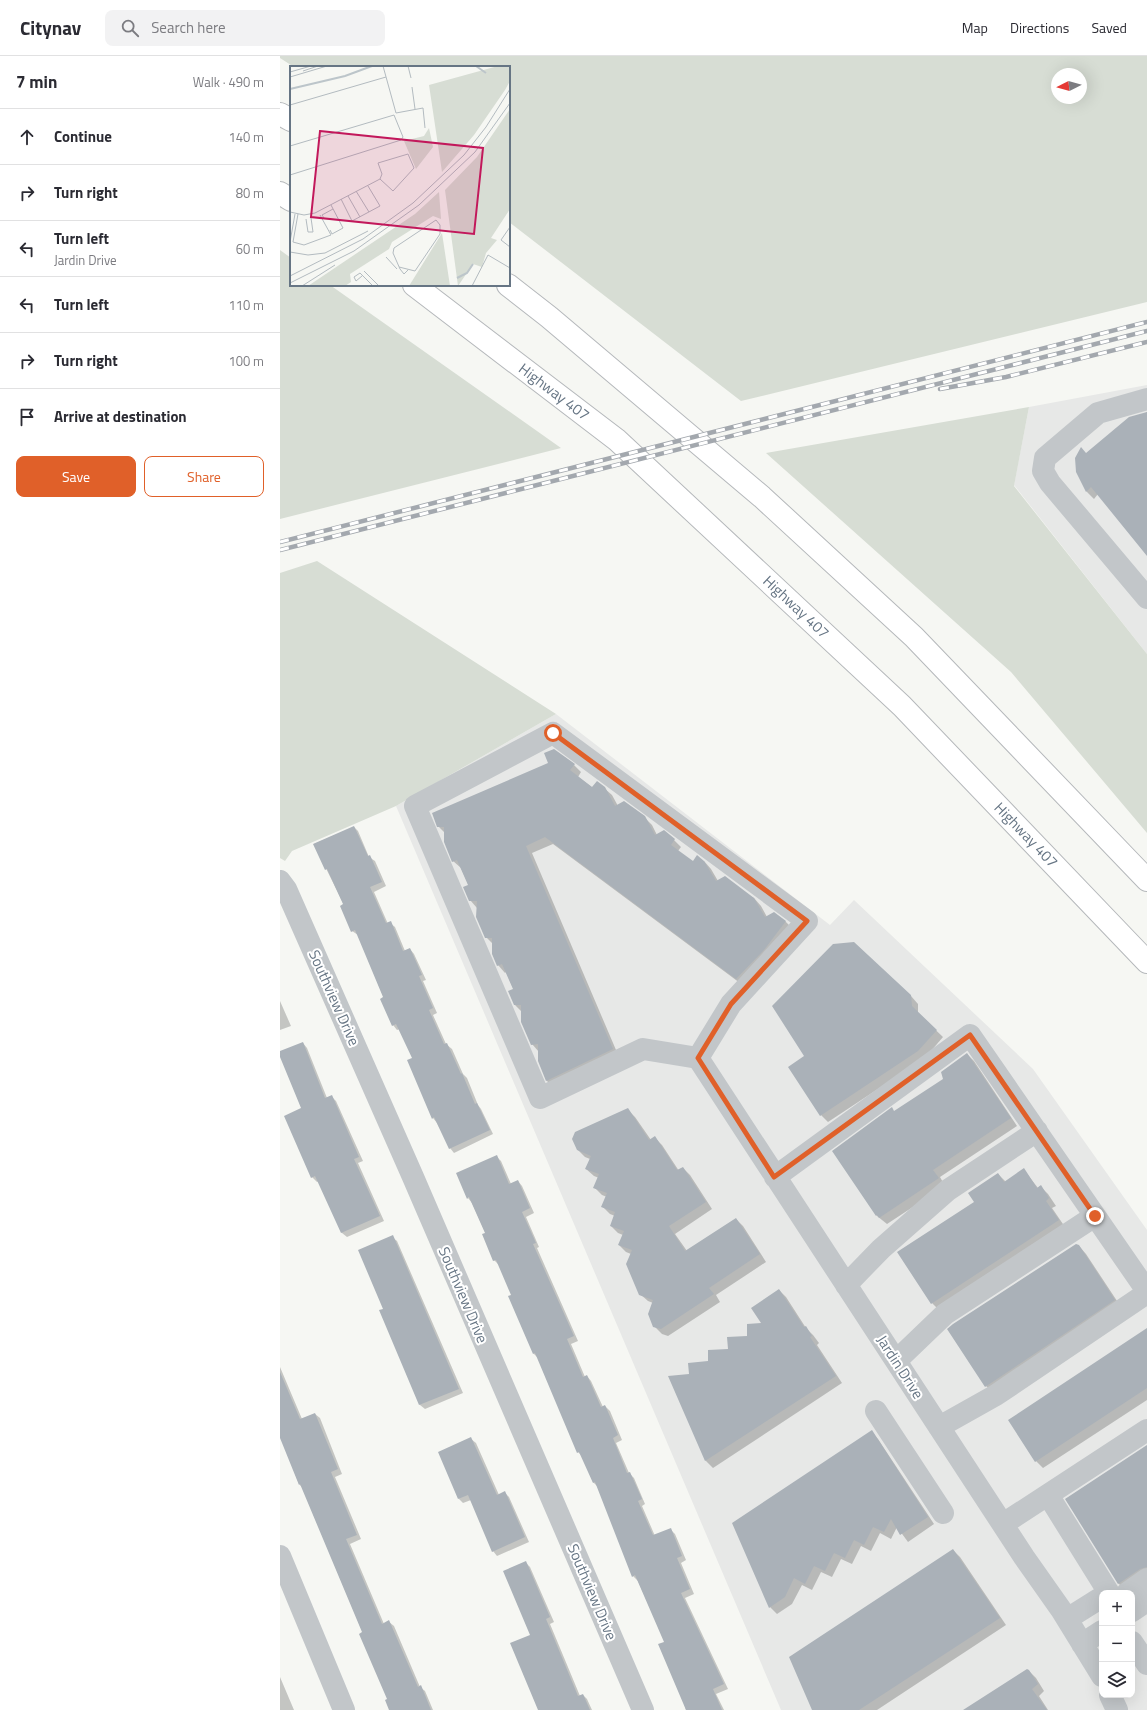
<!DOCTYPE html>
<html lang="en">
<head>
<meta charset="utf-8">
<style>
	:root { --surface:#fff; --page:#f2f2f3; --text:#2b2b33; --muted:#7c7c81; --line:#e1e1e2; --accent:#e06029 }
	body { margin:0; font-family:"Titillium Web",sans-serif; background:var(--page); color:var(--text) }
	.controls { position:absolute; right:12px; bottom:12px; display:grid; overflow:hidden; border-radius:8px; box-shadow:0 4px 16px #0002 }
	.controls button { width:36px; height:36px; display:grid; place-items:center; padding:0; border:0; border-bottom:1px solid var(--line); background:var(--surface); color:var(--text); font:20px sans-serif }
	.compass { position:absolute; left:771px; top:12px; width:36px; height:36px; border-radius:50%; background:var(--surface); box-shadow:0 4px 16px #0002; rotate:264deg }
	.stop { position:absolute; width:12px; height:12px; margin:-9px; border:3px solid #e06029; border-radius:50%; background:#fff }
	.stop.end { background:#e06029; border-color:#fff; box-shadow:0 1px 4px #0008 }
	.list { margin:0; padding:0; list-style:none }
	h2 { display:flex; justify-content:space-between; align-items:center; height:52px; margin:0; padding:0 16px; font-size:17px }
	h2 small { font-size:13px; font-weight:400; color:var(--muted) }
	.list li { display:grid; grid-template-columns:26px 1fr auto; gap:12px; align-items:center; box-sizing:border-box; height:56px; padding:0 16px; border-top:1px solid var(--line) }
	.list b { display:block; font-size:15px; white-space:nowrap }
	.list p { margin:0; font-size:13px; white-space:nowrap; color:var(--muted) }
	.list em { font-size:13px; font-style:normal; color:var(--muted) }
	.actions { display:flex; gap:8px; padding:12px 16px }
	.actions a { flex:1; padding:9px 0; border:1px solid var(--accent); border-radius:8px; text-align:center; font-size:14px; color:var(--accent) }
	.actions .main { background:var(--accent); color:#fff }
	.icon { flex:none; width:22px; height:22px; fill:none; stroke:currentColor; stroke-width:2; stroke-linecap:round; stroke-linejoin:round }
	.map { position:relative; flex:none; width:867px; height:1654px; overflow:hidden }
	header { display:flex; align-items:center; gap:24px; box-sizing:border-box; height:56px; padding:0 20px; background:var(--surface); border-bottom:1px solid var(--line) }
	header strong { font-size:19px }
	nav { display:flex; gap:22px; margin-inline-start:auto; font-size:14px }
	.search { width:280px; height:36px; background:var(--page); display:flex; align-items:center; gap:10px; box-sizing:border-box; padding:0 14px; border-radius:8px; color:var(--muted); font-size:15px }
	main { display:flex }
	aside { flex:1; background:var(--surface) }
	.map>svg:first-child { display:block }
</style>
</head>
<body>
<header>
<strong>Citynav</strong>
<div class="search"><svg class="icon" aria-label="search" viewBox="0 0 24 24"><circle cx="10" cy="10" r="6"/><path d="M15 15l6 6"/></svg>Search here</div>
<nav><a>Map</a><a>Directions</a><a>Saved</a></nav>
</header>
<main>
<aside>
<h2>7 min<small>Walk · 490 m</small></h2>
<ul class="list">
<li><svg class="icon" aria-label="ahead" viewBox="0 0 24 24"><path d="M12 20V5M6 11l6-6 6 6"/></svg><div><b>Continue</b></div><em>140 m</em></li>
<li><svg class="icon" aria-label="right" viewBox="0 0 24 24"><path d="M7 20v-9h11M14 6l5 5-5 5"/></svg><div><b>Turn right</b></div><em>80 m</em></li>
<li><svg class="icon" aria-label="left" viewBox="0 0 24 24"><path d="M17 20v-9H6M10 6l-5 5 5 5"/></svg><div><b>Turn left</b><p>Jardin Drive</p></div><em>60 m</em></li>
<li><svg class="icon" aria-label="left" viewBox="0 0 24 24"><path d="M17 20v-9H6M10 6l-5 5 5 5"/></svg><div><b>Turn left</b></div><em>110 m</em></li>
<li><svg class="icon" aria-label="right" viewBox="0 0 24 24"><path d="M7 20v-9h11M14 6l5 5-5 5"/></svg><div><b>Turn right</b></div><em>100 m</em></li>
<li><svg class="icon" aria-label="arrive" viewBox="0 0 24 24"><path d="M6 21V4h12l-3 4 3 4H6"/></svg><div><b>Arrive at destination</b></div></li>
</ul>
<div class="actions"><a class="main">Save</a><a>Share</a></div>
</aside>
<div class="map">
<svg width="867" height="1654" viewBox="0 0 867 1654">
	<rect width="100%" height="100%" fill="#f6f7f3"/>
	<path fill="#e7e8e7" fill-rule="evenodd" d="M867,329V598L734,429L749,351Z
		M276,658L550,869L574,844L753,1013L867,1174V1654H501L116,750ZM822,1537H852V1639H822Z"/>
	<path fill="#d7ddd4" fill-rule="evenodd" d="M0,0H867V246L461,345L229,166V11H14L0,2ZM777,18H801V42H777Z
		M0,194L11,202V229H50L281,392L0,463Z
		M749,351L734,430L867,598V777L731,616L486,397Z
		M37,505L276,658L116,750L12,795L5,805L0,802V517Z"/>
	<path fill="#0003" d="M867,356V499L818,438L814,443L807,436L797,415L806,398Z
		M294,709L301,716L298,721L313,732H324L332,739L338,750L364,761L372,769L377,779L394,784L401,791L398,795L413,806L424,805L431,813L438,825L474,842L481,850L487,861L505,865L512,872L464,930L273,788L252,797L339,1001L274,1032L267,1025L259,1005V996L252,988L242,956L235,949L234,934L226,916L225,917L218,909L213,888L206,881L197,852L190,844L189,830L181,812L173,805L165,777L158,770Z
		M74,771L78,775L89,801L95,805L106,830L94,836L108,868L110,867L115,871L125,895L130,893L134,898L146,924L143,925L157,957L153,959L166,988L172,993L183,1018L187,1022L198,1049L201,1053L213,1078L174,1097L170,1092L157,1067L153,1062L133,1003L120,973L117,974L113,969L104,942L78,879L72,875L64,849L34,788Z
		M631,940L638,948V957L663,981L645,1002L548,1066L541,1059Z
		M0,945L11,970L0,974Z
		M23,987L27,992L47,1042L51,1040L56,1045L83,1105L78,1107L104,1165L67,1181L62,1177L39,1125L37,1126L32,1121L22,1053L0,999V996Z
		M687,998L694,1005L737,1070L660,1121L665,1130L607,1168L597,1160L554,1095L664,1024Z
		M348,1054L355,1061L371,1084L375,1082L382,1089L399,1115L403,1112L410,1119L432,1153L395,1178L407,1195L456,1163L463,1170L486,1206L436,1239L440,1246L388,1280L382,1278L374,1270L373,1247L368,1245L360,1238L351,1198L346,1196L339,1189L343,1179L338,1177L331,1170L335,1160L330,1158L323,1151L327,1141L322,1139L315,1132L319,1122L314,1120L306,1113L310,1103L305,1101L298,1094Z
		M216,1100L221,1105L231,1128L238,1125L242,1130L254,1157L246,1161L259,1191L257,1192L298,1285L291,1288L305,1321L307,1320L311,1325L323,1351L325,1350L330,1355L342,1384L336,1387L349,1417L354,1422L365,1448L362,1450L375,1480L390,1473L395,1478L406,1504L401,1507L414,1538L405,1542L448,1633L436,1638L444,1654H406L385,1586L358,1525L353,1520L318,1431L313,1426L302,1400L298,1396L258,1302L254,1298L242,1271L232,1239L219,1209L214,1204L206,1178L192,1147L188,1142Z
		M744,1114L758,1132L760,1130L768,1138L776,1150L772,1152L785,1171L659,1254L652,1247L695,1146L718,1118L726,1126Z
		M112,1181L117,1185L183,1337L145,1353L140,1349L104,1253Z
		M799,1190L806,1198L841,1251L713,1337L706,1330Z
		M499,1234L506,1241L526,1272L533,1279L539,1287L537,1289L562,1327L433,1412L426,1405L390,1321L410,1319L468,1281L483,1268Z
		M867,1273V1344L763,1412L756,1405Z
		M0,1311L22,1363L35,1358L40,1362L62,1418L55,1421L81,1483L70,1488L104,1568L109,1566L114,1570L140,1631L145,1635L153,1654H110L108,1644L83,1577L22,1431L19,1428L0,1379Z
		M591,1376L598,1383L654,1468L628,1486L617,1471L611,1483L600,1477L591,1495L581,1490L572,1508L561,1503L552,1521L541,1516L532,1534L522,1529L512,1548L497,1558L490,1551Z
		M191,1383L196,1387L219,1439L225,1437L229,1441L249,1486L217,1500L213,1495L191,1444L183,1447L179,1443Z
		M867,1390V1520L846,1535L839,1528L786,1443Z
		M673,1494L680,1501L726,1569L597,1654H533Z
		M246,1507L250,1511L274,1566L270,1568L300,1640L303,1639L307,1643L312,1654H259Z
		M748,1614L756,1622L764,1635L759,1640L768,1654H685Z
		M0,1621L14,1654H0Z"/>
	<path fill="#aab1b8" d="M867,356V500L811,431L806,436L796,416L795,402L801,391L806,397L849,361Z
		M274,693L295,708L290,714L312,731L317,725L325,731L335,750L344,745L365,760L375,779L384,774L395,783L391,789L413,805L417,799L424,805L436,825L445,820L474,842L485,861L494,856L506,865L484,894L456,923L265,781L246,790L333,993L266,1025L258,1005V988L251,989L241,966V949H234L228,935L233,933L222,908L217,910L212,898V882H205L196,861L197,845H189L183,831L188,829L177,804L172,806L164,786V771H157L152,757L268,707L264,697Z
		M74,770L88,800L90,799L102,826L90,831L106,867L111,865L123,895L130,892L142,919L139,920L153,952L149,954L164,988L167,987L181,1018L182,1017L195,1048L197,1047L210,1074L169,1093L154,1061L152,1063L127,1004L132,1002L116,968L112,970L100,943L103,941L75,874L71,876L60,850L63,848L47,813L45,814L33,788Z
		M574,886L631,939L632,950L657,974L638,995L540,1060L508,1011L524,1000L492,950L553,888Z
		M23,986L45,1042L52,1039L79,1101L74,1103L100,1160L61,1177L35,1120L31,1122L4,1060L21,1052L0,1001V995Z
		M687,997L731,1062L653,1114L659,1122L599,1162L597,1159L596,1160L552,1095L612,1051L614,1055L663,1023L661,1016Z
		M348,1052L369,1084L375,1080L397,1114L403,1111L426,1146L389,1170L405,1195L456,1162L480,1198L429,1232L434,1238L381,1273L373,1271L368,1258L373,1244L359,1239L346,1208L352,1194L338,1189L344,1175L330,1170L335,1156L321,1151L327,1137L313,1132L319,1118L305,1113L311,1100L297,1094L292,1083L295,1076Z
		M217,1099L229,1128L238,1124L250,1152L242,1156L256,1187L253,1188L294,1280L287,1283L303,1321L307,1319L321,1351L325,1349L338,1379L333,1382L347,1417L350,1416L362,1443L358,1445L373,1479L391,1472L402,1500L397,1502L410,1533L401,1537L444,1628L433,1633L442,1654H406L378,1588L384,1586L355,1519L352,1521L315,1426L313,1427L299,1396L297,1397L255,1297L253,1298L228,1240L231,1239L216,1204L213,1205L202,1178L205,1177L189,1141L187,1143L176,1117Z
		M744,1112L757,1132L761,1129L769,1142L766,1145L779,1164L651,1248L617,1196L694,1146L688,1137L718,1117L724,1126Z
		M113,1179L179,1333L139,1349L99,1254L103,1253L78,1194Z
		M796,1188L799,1189L835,1244L705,1331L667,1273L673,1268Z
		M499,1233L524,1271L526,1270L532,1280L530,1281L556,1320L425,1405L388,1320L409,1318L408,1307L428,1305V1294L448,1293L447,1281L467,1280V1268L481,1267L471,1252Z
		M867,1272V1332L755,1406L728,1364Z
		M0,1316L20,1363L35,1357L58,1413L51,1416L77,1479L66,1483L102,1568L109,1564L138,1631L141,1629L151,1654H109L105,1644L107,1643L79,1578L82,1576L20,1428L19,1429L0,1382Z
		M592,1374L648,1461L620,1479L611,1463L604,1476L593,1471L584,1489L574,1484L565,1502L554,1497L545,1515L534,1510L525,1528L514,1522L505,1541L489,1552L452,1467Z
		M191,1381L217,1439L225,1435L245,1481L212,1496L188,1439L178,1443L158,1396Z
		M867,1389V1511L860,1513L838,1528L785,1443Z
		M673,1493L720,1562L579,1654H532L509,1601Z
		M246,1505L270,1561L266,1563L298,1640L303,1638L310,1654H258L230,1587L250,1579L223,1515Z
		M747,1613L749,1614L758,1628L752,1633L767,1654H683Z"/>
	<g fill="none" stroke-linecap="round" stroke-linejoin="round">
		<g stroke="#b5b8bb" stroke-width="24">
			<path id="highway" d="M0,58L11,64
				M0,137L11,144
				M134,229L337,384L622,650L867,906
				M228,229L269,261L482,441L634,581L867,824"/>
		</g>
		<path stroke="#c2c6c9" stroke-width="22" d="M867,343L818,357L765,402L763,415L770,427L867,542
			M273,677L527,865L451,948L418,1002L363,993L260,1042L135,750Z
			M0,825L6,833L133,1121L363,1654
			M418,1002L744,1501L782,1555L822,1620
			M495,1121L690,979L867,1235
			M566,1229L601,1193L668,1134L757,1075
			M616,1305L665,1258L815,1160
			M596,1355L663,1457
			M659,1371L716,1339L867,1237
			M768,1439L829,1537
			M723,1468L867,1374
			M0,1500L64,1654
			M847,1537L867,1523
			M852,1555L867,1545
			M787,1563L822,1541
			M852,1586L867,1608
			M802,1588L822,1575
			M830,1639L837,1654"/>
		<use href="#highway" stroke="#fff" stroke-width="22"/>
		<g stroke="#a3a8ae" stroke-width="4.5">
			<path id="rail" d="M660,333L726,321L867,286
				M0,486L867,266
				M0,494L867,275"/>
		</g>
		<use href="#rail" stroke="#fff" stroke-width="3" stroke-dasharray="9" stroke-linecap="butt"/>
	</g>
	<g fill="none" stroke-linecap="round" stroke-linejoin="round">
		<path stroke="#e06029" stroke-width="5" d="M273,677L527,865L451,948L418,1002L494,1121L690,979L815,1160"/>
	</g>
	<g text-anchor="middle" stroke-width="4" stroke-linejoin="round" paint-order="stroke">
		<g font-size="15" fill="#667584" stroke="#fff">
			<text transform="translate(274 336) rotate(37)" y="5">Highway 407</text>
			<text transform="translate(516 551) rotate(43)" y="5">Highway 407</text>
			<text transform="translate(746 779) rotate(46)" y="5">Highway 407</text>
			<text transform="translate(54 942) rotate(66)" y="5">Southview Drive</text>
			<text transform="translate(183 1239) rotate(67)" y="5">Southview Drive</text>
			<text transform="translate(620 1311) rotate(57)" y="5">Jardin Drive</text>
			<text transform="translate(312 1536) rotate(67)" y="5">Southview Drive</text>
		</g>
	</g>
	<g transform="translate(10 10)">
		<rect width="220" height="220" fill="#f6f7f3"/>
		<path d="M208,0H220V15L215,24L184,69L152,106L139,19ZM220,43V143L201,172L207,174L196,187L192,201L183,198L168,220L155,124L187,91ZM139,62L143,81L126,103L114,75L134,70ZM149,126L151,153L143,150L102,176L99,183L60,208L61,216L55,220H18L125,148ZM152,167L160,220H119Z" fill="#d7ddd4"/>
		<path fill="none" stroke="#bcc5ca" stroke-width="2" d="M186,0L196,7M0,23L55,10L82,0M167,212L177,207L183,198"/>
		<path fill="none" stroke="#b3bbc0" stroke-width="1" d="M93,0L106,47L133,42L135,62M118,0L121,12M13,5L28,0M0,6L21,0M0,11L37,0M122,21L125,43M0,39L96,11M0,80L104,49L113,71L111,74L0,109M118,88L124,102L103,125L90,113L92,108L88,97ZM66,125L79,146M58,130L70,151M51,133L62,155L90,140L78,120M0,146L14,149L25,147L90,113M8,148L3,176L14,179L41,169L30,149M34,152L32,149L43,143M16,153L18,166H23L21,152M220,161L211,174L220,181M40,164L42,168L53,162L41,139M0,176L5,148M0,186L18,189L35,187L78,165M96,191L107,203M109,201L125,205L150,168V159L146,154L104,182L103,187L110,203L114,208L118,204M74,205L89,220M0,210L73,173L123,137L174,89L196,61L220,23M72,210L66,215L64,211L70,207L83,220M0,217L64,185L129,139L185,86L220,37M12,220L45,199M182,220L198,189L220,202"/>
		<path fill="#c2185b" fill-opacity="0.15" stroke="#c2185b" stroke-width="2" d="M30,65L193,82L184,168L21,151Z"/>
		<rect width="220" height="220" fill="none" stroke="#667584" stroke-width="2"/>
	</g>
</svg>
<div class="controls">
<button>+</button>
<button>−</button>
<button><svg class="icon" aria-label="layers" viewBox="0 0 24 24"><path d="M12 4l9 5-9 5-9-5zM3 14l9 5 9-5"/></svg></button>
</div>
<svg class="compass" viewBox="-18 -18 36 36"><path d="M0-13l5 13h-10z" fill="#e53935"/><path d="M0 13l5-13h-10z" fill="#7c7c81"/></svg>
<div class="stop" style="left:273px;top:677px"></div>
<div class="stop end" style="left:815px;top:1160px"></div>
</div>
</main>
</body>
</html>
